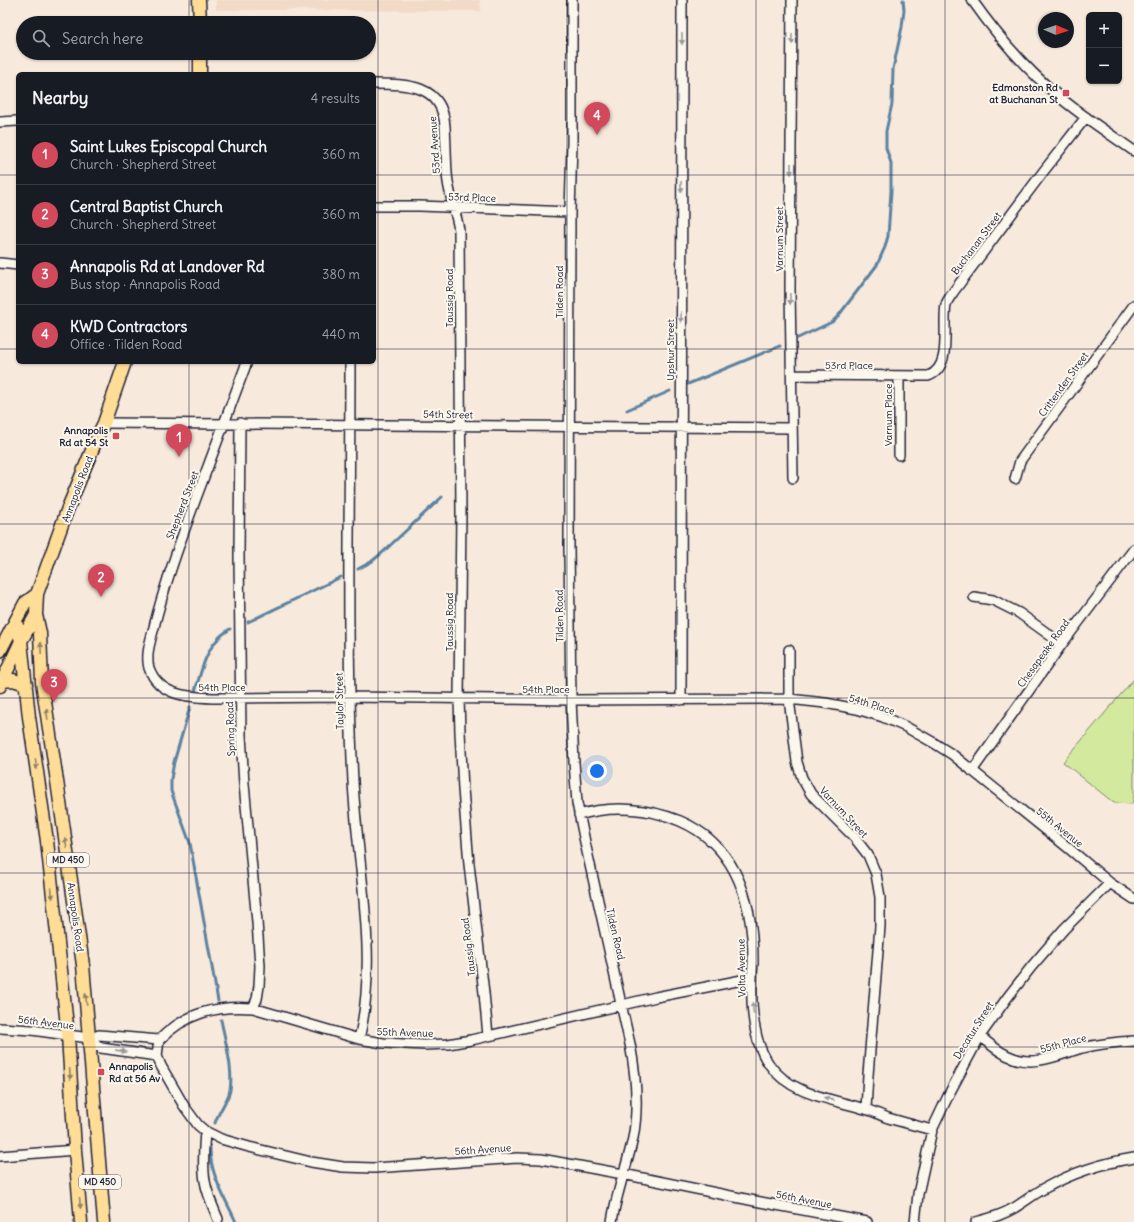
<!DOCTYPE html>
<html lang="en">
<head>
<meta charset="utf-8">
<style>
	:root { --surface:#171b24; --page:#20242c; --text:#f1f3f6; --muted:#9ea1a6; --line:#363941; --accent:#d1495b }
	body { margin:0; font-family:Delius,sans-serif; background:var(--page); color:var(--text) }
	.controls { position:absolute; right:12px; top:12px; display:grid; overflow:hidden; border-radius:6px; box-shadow:0 1px 3px #0004 }
	.controls button { width:36px; height:36px; display:grid; place-items:center; padding:0; border:0; border-bottom:1px solid var(--line); background:var(--surface); color:var(--text); font:20px sans-serif }
	.compass { position:absolute; left:1038px; top:12px; width:36px; height:36px; border-radius:50%; background:var(--surface); box-shadow:0 1px 3px #0004; rotate:92deg }
	.you { position:absolute; left:597px; top:771px; width:14px; height:14px; margin:-10px; border:3px solid #fff; border-radius:50%; background:#1a73e8; box-shadow:0 0 0 6px #1a73e833 }
	.badge { display:grid; place-items:center; width:26px; height:26px; border-radius:50%; background:var(--accent); color:#fff; font-size:13px; font-weight:700 }
	.pin { position:absolute; translate:-50% -33px; filter:drop-shadow(0 1px 2px #0008) }
	.pin::after { content:''; position:absolute; top:21px; width:14px; height:12px; background:inherit; clip-path:polygon(0 0,100% 0,50% 100%) }
	.list { margin:0; padding:0; list-style:none }
	h2 { display:flex; justify-content:space-between; align-items:center; height:52px; margin:0; padding:0 16px; font-size:17px }
	h2 small { font-size:13px; font-weight:400; color:var(--muted) }
	.list li { display:grid; grid-template-columns:26px 1fr auto; gap:12px; align-items:center; box-sizing:border-box; height:60px; padding:0 16px; border-top:1px solid var(--line) }
	.list b { display:block; font-size:15px; white-space:nowrap }
	.list p { margin:0; font-size:13px; white-space:nowrap; color:var(--muted) }
	.list em { font-size:13px; font-style:normal; color:var(--muted) }
	.icon { flex:none; width:22px; height:22px; fill:none; stroke:currentColor; stroke-width:2; stroke-linecap:round; stroke-linejoin:round }
	.map { position:relative; flex:none; width:1134px; height:1222px; overflow:hidden }
	.search { position:absolute; background:var(--surface); box-shadow:0 1px 3px #0004; left:16px; top:16px; width:360px; height:44px; display:flex; align-items:center; gap:10px; box-sizing:border-box; padding:0 14px; border-radius:22px; color:var(--muted); font-size:15px }
	.panel { position:absolute; background:var(--surface); box-shadow:0 1px 3px #0004; left:16px; top:72px; width:360px; height:292px; border-radius:6px }
	.map>svg:first-child { display:block }
</style>
</head>
<body>
<div class="map">
<svg width="1134" height="1222" viewBox="0 0 1134 1222">
	<rect width="100%" height="100%" fill="#f7eadc"/>
	<filter id="ink" filterUnits="userSpaceOnUse"><feTurbulence type="fractalNoise" baseFrequency=".025" numOctaves="2"/><feDisplacementMap in="SourceGraphic" scale="8" xChannelSelector="R" yChannelSelector="G"/><feConvolveMatrix kernelMatrix="1 2 1 2 8 2 1 2 1" color-interpolation-filters="sRGB"/></filter>
	<g filter="url(#ink)">
		<path fill="#f2dac8" d="M216,0H480L481,11L216,10Z"/>
		<path fill="#d2e99e" stroke="#7a866c" d="M1134,679V796L1132,804L1114,803L1063,762Z"/>
		<g fill="none" stroke-linecap="round" stroke-linejoin="round">
			<path stroke="#5c82a0" stroke-width="3" d="M798,338L832,322L839,315L877,265L885,247L888,236L891,191V163L886,148V131L892,104L893,69L902,27L904,10L903,0
				M688,384L780,346
				M627,410L670,391
				M358,569L371,562L382,553L442,497
				M248,622L341,577
				M195,691C201,673 205,652 218,639C221,635 226,632 230,629
				M190,707L174,762L171,779V791L190,843L218,1001
				M215,1123C218,1113 225,1104 229,1094C235,1075 225,1040 221,1020
				M210,1146C209,1173 225,1198 236,1222"/>
			<g stroke="#22223b" stroke-width="12">
				<path id="minor" d="M572,0V143L570,212L569,548L571,700L574,762L577,803L586,847L630,1044C636,1075 639,1107 633,1138C627,1167 616,1193 612,1222
					M792,0L790,289L793,478
					M972,0C998,37 1026,70 1062,99C1085,118 1110,134 1134,151
					M374,84C407,84 443,84 445,127C446,142 446,158 447,173C448,193 456,211 459,230L461,513L459,699L460,732L463,789L469,864L484,993L488,1036
					M0,122L18,121
					M374,206H420L570,212
					M0,263L18,265
					M247,362C232,403 216,444 201,485C184,530 167,576 155,623C152,637 145,653 149,668C159,696 188,697 213,698L350,697L571,700L789,699L825,703L857,709L883,717L906,727L934,743L953,755L1066,846L1110,883L1134,899
					M350,362C350,502 346,642 353,781C357,865 379,957 359,1039
					M792,375L928,376C953,368 942,325 946,305C947,300 951,296 954,291L1043,172L1086,117
					M104,423L792,428
					M240,423L239,555L241,735L244,784L257,922L260,966L259,986L257,999L253,1008
					M899,455V376
					M1015,479L1020,461L1134,305
					M974,597L993,600L1019,613L1062,644
					M789,650V699L797,762L802,778L811,794L854,837L868,855L876,874L880,897V926L868,1075L866,1109
					M681,700L682,0
					M972,771L1062,644L1134,549
					M579,815C611,805 649,808 680,821C738,846 753,903 753,961C753,967 752,972 752,977C751,1004 753,1042 769,1064C790,1095 833,1099 865,1109C873,1111 880,1115 888,1118C902,1122 917,1126 932,1130
					M0,1028L32,1030L89,1038L99,1035L159,1040C186,1013 216,1005 253,1008L359,1039L383,1043L424,1045L448,1044L471,1040L656,997L752,978
					M980,1036C997,1051 1016,1065 1040,1060C1054,1058 1068,1052 1082,1048C1099,1044 1117,1042 1134,1041
					M89,1038L101,1048L157,1056
					M159,1040L157,1056L161,1066L184,1106L198,1125L205,1131L221,1139L249,1147L311,1162L343,1167L374,1168L517,1158L541,1159L623,1174L755,1201L867,1222
					M205,1131C204,1147 202,1164 205,1181C207,1194 213,1207 218,1219
					M0,1156L75,1150
					M915,1222L918,1194L932,1130L949,1094L980,1036L1007,998L1032,966L1064,929L1110,883
					M976,1222C989,1219 1002,1215 1014,1208C1024,1202 1034,1194 1045,1188C1072,1173 1103,1163 1134,1158"/>
			</g>
			<g stroke="#22223b" stroke-width="15">
				<path id="major" d="M199,0L200,23
					M200,74V53
					M36,615L40,633L42,682L57,781L83,965L104,1222
					M16,622L21,641L29,717L47,841L68,1035L75,1150L81,1222
					M0,651L25,603L37,594
					M3,681L13,680L26,684
					M0,686L21,641L36,615L37,594L68,508L100,431L104,423L125,362"/>
			</g>
			<use href="#minor" stroke="#fbf7ec" stroke-width="9"/>
			<use href="#major" stroke="#ffdd96" stroke-width="12"/>
		</g>
		<defs><path id="oneway-solid" d="M-6-.8H1V-3.2L6.5 0L1 3.2V.8H-6Z"/></defs>
		<g fill="#99979c">
			<use href="#oneway-solid" transform="translate(682 39) rotate(90)"/>
			<use href="#oneway-solid" transform="translate(792 39) rotate(90)"/>
			<use href="#oneway-solid" transform="translate(791 169) rotate(90)"/>
			<use href="#oneway-solid" transform="translate(681 187) rotate(90)"/>
			<use href="#oneway-solid" transform="translate(790 299) rotate(88)"/>
			<use href="#oneway-solid" transform="translate(681 317) rotate(90)"/>
			<use href="#oneway-solid" transform="translate(753 1008) rotate(-95)"/>
			<use href="#oneway-solid" transform="translate(121 1051) rotate(8)"/>
			<use href="#oneway-solid" transform="translate(829 1099) rotate(-162)"/>
		</g>
		<g fill="#908068">
			<use href="#oneway-solid" transform="translate(41 648) rotate(-92)"/>
			<use href="#oneway-solid" transform="translate(47 714) rotate(-99)"/>
			<use href="#oneway-solid" transform="translate(36 764) rotate(82)"/>
			<use href="#oneway-solid" transform="translate(66 843) rotate(-98)"/>
			<use href="#oneway-solid" transform="translate(52 893) rotate(83)"/>
			<use href="#oneway-solid" transform="translate(86 999) rotate(-96)"/>
			<use href="#oneway-solid" transform="translate(70 1074) rotate(86)"/>
			<use href="#oneway-solid" transform="translate(80 1203) rotate(85)"/>
		</g>
	</g>
	<path fill="none" stroke="#22223b" stroke-width="1" stroke-opacity="0.55" d="M189,0V23M378,0V1222M567,0V1222M756,0V1222M945,0V1222M189,53V74M0,175H18M374,175H1134M0,349H18M374,349H1134M189,362V1222M0,524H1134M0,698H1134M0,873H1134M0,1047H1134"/>
	<g fill="#d1495b" stroke="#fbf7ec" stroke-width="1.5">
		<rect x="1062" y="89" width="8" height="8" rx="2"/>
		<rect x="112" y="432" width="8" height="8" rx="2"/>
		<rect x="97" y="1068" width="8" height="8" rx="2"/>
	</g>
	<g text-anchor="middle" stroke-width="4" stroke-linejoin="round" paint-order="stroke">
		<g fill="#fbf7ec" stroke="#636270" stroke-width="1">
			<rect x="47" y="853" width="42" height="14" rx="3"/>
			<rect x="79" y="1175" width="42" height="14" rx="3"/>
		</g>
		<g font-size="9" font-weight="bold" fill="#22223b">
			<text x="68" y="863">MD 450</text>
			<text x="100" y="1185">MD 450</text>
		</g>
		<g font-size="10" font-weight="bold" fill="#22223b" stroke="#fbf7ec" text-anchor="end">
			<text x="1058" y="91">Edmonston Rd<tspan x="1058" dy="12">at Buchanan St</tspan></text>
			<text x="108" y="434">Annapolis<tspan x="108" dy="12">Rd at 54 St</tspan></text>
			<text x="109" y="1070" text-anchor="start">Annapolis<tspan x="109" dy="12">Rd at 56 Av</tspan></text>
		</g>
		<g font-size="10" fill="#22223b" stroke="#fbf7ec">
			<text transform="translate(434 145) rotate(-94)" y="4">53rd Avenue</text>
			<text transform="translate(472 197) rotate(2)" y="4">53rd Place</text>
			<text transform="translate(779 239) rotate(-90)" y="4">Varnum Street</text>
			<text transform="translate(976 243) rotate(-53)" y="4">Buchanan Street</text>
			<text transform="translate(559 292) rotate(-90)" y="4">Tilden Road</text>
			<text transform="translate(449 298) rotate(-90)" y="4">Taussig Road</text>
			<text transform="translate(670 350) rotate(-90)" y="4">Upshur Street</text>
			<text x="849" y="369">53rd Place</text>
			<text transform="translate(1063 384) rotate(-54)" y="4">Crittenden Street</text>
			<text transform="translate(448 414) rotate(1)" y="4">54th Street</text>
			<text transform="translate(888 415) rotate(-90)" y="4">Varnum Place</text>
			<text transform="translate(77 489) rotate(-69)" y="4">Annapolis Road</text>
			<text transform="translate(182 505) rotate(-69)" y="4">Shepherd Street</text>
			<text transform="translate(559 616) rotate(-91)" y="4">Tilden Road</text>
			<text transform="translate(449 622) rotate(-90)" y="4">Taussig Road</text>
			<text transform="translate(1043 653) rotate(-54)" y="4">Chesapeake Road</text>
			<text x="222" y="691">54th Place</text>
			<text x="546" y="693">54th Place</text>
			<text transform="translate(339 701) rotate(-91)" y="4">Taylor Street</text>
			<text transform="translate(872 704) rotate(17)" y="4">54th Place</text>
			<text transform="translate(230 729) rotate(-92)" y="4">Spring Road</text>
			<text transform="translate(844 812) rotate(47)" y="4">Varnum Street</text>
			<text transform="translate(1060 827) rotate(39)" y="4">55th Avenue</text>
			<text transform="translate(76 917) rotate(82)" y="4">Annapolis Road</text>
			<text transform="translate(616 934) rotate(77)" y="4">Tilden Road</text>
			<text transform="translate(468 947) rotate(-97)" y="4">Taussig Road</text>
			<text transform="translate(741 968) rotate(-91)" y="4">Volta Avenue</text>
			<text transform="translate(46 1022) rotate(7)" y="4">56th Avenue</text>
			<text transform="translate(973 1030) rotate(-58)" y="4">Decatur Street</text>
			<text transform="translate(405 1032) rotate(2)" y="4">55th Avenue</text>
			<text transform="translate(1063 1043) rotate(-15)" y="4">55th Place</text>
			<text transform="translate(483 1149) rotate(-4)" y="4">56th Avenue</text>
			<text transform="translate(804 1199) rotate(11)" y="4">56th Avenue</text>
		</g>
	</g>
</svg>
<div class="controls">
<button>+</button>
<button>−</button>
</div>
<svg class="compass" viewBox="-18 -18 36 36"><path d="M0-13l5 13h-10z" fill="#e53935"/><path d="M0 13l5-13h-10z" fill="#9ea1a6"/></svg>
<div class="you"></div>
<div class="pin badge" style="left:179px;top:457px">1</div>
<div class="pin badge" style="left:101px;top:597px">2</div>
<div class="pin badge" style="left:54px;top:702px">3</div>
<div class="pin badge" style="left:597px;top:135px">4</div>
<div class="search"><svg class="icon" aria-label="search" viewBox="0 0 24 24"><circle cx="10" cy="10" r="6"/><path d="M15 15l6 6"/></svg>Search here</div>
<section class="panel">
<h2>Nearby<small>4 results</small></h2>
<ul class="list">
<li><span class="badge">1</span><div><b>Saint Lukes Episcopal Church</b><p>Church · Shepherd Street</p></div><em>360 m</em></li>
<li><span class="badge">2</span><div><b>Central Baptist Church</b><p>Church · Shepherd Street</p></div><em>360 m</em></li>
<li><span class="badge">3</span><div><b>Annapolis Rd at Landover Rd</b><p>Bus stop · Annapolis Road</p></div><em>380 m</em></li>
<li><span class="badge">4</span><div><b>KWD Contractors</b><p>Office · Tilden Road</p></div><em>440 m</em></li>
</ul>
</section>
</div>
</body>
</html>
